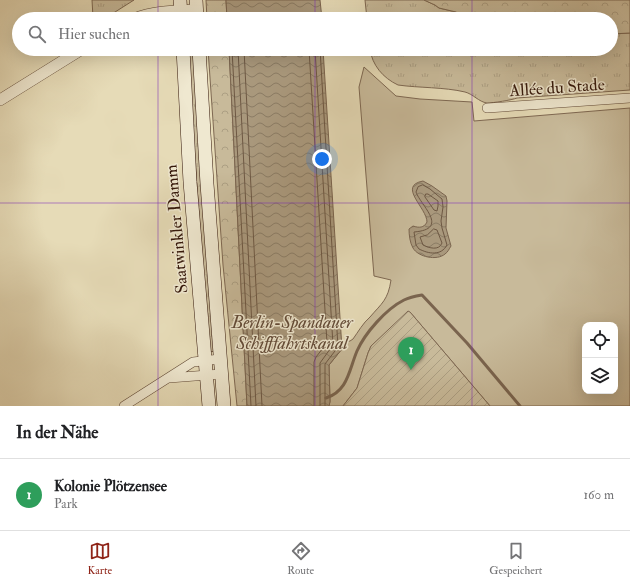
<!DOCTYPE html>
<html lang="de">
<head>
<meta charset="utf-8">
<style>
	:root { --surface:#fff; --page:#f2f2f2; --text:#202124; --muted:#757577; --line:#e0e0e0; --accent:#8f2418 }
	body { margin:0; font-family:"IM FELL Double Pica",serif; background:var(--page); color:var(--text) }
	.controls { position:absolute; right:12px; bottom:12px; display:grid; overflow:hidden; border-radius:8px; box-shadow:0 4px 16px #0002 }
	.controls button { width:36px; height:36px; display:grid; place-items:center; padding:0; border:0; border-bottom:1px solid var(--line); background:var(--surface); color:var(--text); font:20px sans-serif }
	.you { position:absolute; left:322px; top:159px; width:14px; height:14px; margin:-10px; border:3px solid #fff; border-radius:50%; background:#1a73e8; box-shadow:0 0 0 6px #1a73e833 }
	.badge { display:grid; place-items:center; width:26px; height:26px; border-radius:50%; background:var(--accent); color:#fff; font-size:13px; font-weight:700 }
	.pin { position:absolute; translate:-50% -33px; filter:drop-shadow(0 1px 2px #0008) }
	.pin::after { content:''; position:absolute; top:21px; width:14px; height:12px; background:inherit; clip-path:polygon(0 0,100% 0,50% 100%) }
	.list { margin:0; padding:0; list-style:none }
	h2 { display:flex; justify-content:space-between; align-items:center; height:52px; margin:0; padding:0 16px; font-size:17px }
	h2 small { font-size:13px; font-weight:400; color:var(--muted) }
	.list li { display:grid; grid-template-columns:26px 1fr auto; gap:12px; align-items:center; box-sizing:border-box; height:72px; padding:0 16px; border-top:1px solid var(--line) }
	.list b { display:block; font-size:15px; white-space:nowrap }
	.list p { margin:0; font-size:13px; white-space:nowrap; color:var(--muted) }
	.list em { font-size:13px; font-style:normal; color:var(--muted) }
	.icon { flex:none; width:22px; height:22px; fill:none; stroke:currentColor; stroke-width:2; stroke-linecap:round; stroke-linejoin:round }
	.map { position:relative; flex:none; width:630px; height:406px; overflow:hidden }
	.search { position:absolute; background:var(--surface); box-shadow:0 4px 16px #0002; left:12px; right:12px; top:12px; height:44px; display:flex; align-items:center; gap:10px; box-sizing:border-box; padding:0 14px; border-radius:22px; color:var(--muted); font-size:15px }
	.sheet { height:124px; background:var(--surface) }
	nav { display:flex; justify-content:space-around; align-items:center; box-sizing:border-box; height:56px; border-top:1px solid var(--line); background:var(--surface); font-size:11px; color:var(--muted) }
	nav a { display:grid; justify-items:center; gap:2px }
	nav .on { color:var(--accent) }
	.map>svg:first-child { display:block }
</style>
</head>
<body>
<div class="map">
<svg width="630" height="406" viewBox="0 0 630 406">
	<defs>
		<pattern id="grass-tufts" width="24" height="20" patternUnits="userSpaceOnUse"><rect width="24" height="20" fill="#c8ba9a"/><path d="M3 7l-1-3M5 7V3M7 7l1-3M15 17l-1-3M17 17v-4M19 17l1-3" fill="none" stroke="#ac9f83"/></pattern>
		<pattern id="forest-crowns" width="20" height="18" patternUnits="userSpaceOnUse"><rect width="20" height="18" fill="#c8ba9a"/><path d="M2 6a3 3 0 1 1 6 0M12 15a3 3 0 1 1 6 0" fill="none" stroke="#ac9f83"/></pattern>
		<pattern id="garden-furrows" width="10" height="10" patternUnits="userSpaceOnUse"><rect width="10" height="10" fill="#c8ba9a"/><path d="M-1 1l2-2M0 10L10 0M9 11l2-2" fill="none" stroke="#ac9f83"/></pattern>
		<pattern id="water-waves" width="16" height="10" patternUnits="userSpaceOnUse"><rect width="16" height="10" fill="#a9987c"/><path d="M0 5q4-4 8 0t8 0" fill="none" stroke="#8a7b64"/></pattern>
	</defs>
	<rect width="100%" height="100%" fill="#e6dbb7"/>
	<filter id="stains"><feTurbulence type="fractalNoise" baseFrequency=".005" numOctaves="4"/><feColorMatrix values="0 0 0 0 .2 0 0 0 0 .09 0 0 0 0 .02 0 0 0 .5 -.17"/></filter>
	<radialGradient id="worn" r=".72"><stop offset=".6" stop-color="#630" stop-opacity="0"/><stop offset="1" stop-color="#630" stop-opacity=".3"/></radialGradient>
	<path fill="url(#grass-tufts)" stroke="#7e6852" d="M92,0H134L104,19H86L93,18Z
		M365,0H424L435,5L439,8L456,12L467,19H367Z
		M630,33V90L517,98C512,100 493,103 487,103C479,102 473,94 465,92C444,87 419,88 398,85C383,78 372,65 370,49H611V34Z
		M187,49H194L216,351L209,352Z"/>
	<path fill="url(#forest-crowns)" stroke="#7e6852" d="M206,0H226L227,19H207Z
		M424,0H630V33L611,34V19H467L456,12L439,8L435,5Z
		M208,49H229L247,406H237L223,265Z"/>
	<path fill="#c8ba9a" stroke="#7e6852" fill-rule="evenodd" d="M364,67L396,96L420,99L472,102L474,121L630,108V406H490L410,312L371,346L368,353L357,388L343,406H329L330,401L329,365L342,349V342L350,341L353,339C358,332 363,323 370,317C382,303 388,300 391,280L374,276L359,87ZM585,325H615V391H585Z"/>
	<path fill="url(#garden-furrows)" stroke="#7e6852" d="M408,311L410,312L490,406H343L357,388L368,353L371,346Z"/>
	<path fill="url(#water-waves)" stroke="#7a644e" d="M226,0H320L322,19H227Z
		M229,49H323L342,349L329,365L330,402L329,406H247Z
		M423,181L432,186L446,196L447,201L446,228L451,246C449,249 448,252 445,254C437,261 418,257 413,248C410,243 409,235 409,229L413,226C419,228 424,228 427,222C427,208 397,186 423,181Z"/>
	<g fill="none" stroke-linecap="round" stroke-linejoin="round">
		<path stroke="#6e5843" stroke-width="1" d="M232,49L251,406
			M238,49L256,406
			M244,49L262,406
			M309,49L327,343L316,357L314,362V406
			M315,49L333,345L320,363V406
			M320,49L338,347L325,364V406
			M423,185L430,189L442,199L443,207L441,221L442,228L447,245C441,256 429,254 419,249L416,245L414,232C450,229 421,206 416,192L418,187Z
			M426,194H428L438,201V206L437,211L434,210L425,197Z
			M434,229L437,230L442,243C439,251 429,248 423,245L420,237L427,235Z"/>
		<path stroke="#7a644e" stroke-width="3" d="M326,398C348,391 349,370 357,351C365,333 386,309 404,300C410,297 416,296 422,295L467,343L520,406"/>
		<g stroke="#604835" stroke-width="10">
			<path id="minor" d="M487,108L630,98
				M169,378L221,374
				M124,406L193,362L220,359"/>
		</g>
		<g stroke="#604835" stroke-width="12">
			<path id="tertiary" d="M134,19C154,11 175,11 197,10
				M0,100L82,49"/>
		</g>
		<g stroke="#34170a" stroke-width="14">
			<path id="secondary" d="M180,0L181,19
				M196,0L197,19
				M183,49L190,182L209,406
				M199,49L207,184L224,406"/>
		</g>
		<use href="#minor" stroke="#efe8d0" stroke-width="9"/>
		<use href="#tertiary" stroke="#efe8d0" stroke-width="11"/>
		<use href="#secondary" stroke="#efe8d0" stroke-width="13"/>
	</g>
	<path fill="none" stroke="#7b2cbf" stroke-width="1" stroke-opacity="0.55" d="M158,0V19M315,0V19M472,0V19M158,49V406M315,49V406M472,49V406M0,203H630"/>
	<g text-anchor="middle" stroke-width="3" stroke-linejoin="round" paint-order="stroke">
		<g font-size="17" fill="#34170a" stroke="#efe8d0">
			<text transform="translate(557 87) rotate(-4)" y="6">Allée du Stade</text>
			<text transform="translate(176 229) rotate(-95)" y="6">Saatwinkler Damm</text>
		</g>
		<g font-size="18" font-style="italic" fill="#634b38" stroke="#efe8d0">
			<text x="292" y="328">Berlin-Spandauer<tspan x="292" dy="21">Schifffahrtskanal</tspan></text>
		</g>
	</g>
	<rect width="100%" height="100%" filter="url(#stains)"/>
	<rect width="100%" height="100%" fill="url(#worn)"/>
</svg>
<div class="controls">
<button><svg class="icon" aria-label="locate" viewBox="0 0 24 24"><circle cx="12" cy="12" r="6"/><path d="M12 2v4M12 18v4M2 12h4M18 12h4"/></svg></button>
<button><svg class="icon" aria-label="layers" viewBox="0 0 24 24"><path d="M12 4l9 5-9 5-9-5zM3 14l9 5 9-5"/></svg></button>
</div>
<div class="you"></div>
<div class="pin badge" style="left:411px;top:370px;background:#2e9e5b">1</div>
<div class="search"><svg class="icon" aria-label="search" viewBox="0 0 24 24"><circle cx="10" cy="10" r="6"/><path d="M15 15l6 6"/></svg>Hier suchen</div>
</div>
<section class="sheet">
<h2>In der Nähe<small></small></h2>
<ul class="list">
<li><span class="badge" style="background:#2e9e5b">1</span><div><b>Kolonie Plötzensee</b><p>Park</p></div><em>160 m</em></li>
</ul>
</section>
<nav>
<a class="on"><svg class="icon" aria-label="map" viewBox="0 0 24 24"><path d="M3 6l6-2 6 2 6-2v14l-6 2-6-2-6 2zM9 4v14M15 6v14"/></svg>Karte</a>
<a><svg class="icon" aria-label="directions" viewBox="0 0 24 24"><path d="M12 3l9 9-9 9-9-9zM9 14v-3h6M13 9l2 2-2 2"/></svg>Route</a>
<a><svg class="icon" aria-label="saved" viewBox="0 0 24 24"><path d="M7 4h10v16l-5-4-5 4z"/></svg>Gespeichert</a>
</nav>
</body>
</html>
